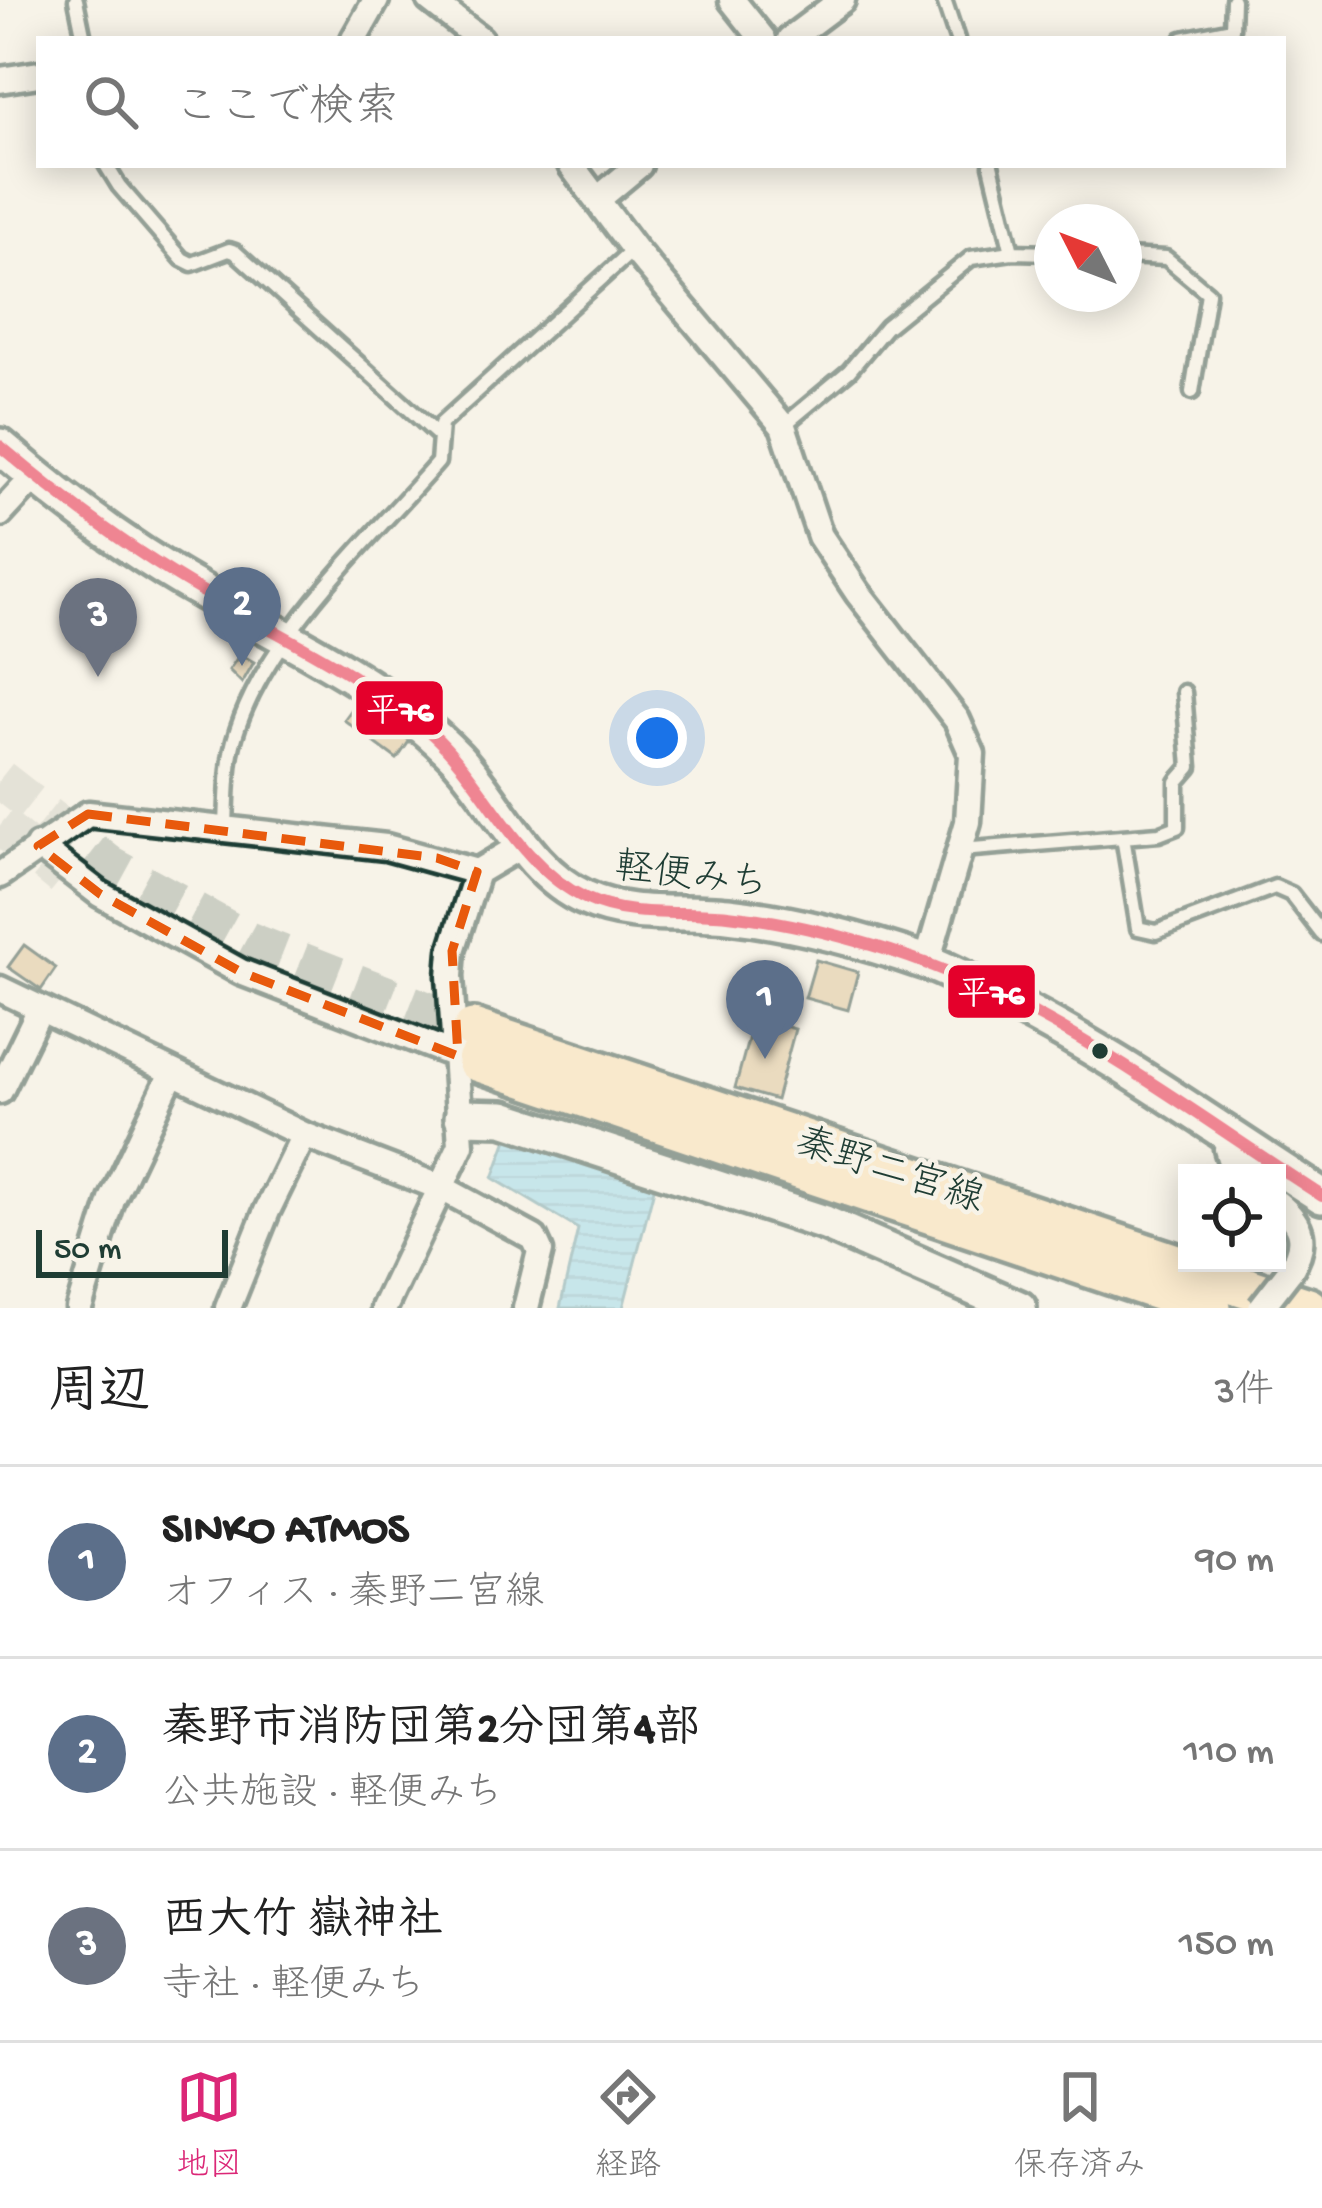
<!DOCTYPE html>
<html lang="ja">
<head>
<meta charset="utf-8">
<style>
	:root { --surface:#fff; --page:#f2f2f2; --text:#222; --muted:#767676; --line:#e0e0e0; --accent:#db2777 }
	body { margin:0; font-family:"Gochi Hand","Klee One",sans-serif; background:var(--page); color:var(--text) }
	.controls { position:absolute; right:36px; bottom:36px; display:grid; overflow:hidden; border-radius:0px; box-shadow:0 6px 30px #0003 }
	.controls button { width:108px; height:108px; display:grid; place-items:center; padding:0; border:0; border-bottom:3px solid var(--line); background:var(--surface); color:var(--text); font:60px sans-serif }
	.compass { position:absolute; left:1034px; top:204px; width:108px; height:108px; border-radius:50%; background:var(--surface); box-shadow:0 6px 30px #0003; rotate:312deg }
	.scale { position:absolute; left:36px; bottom:30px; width:192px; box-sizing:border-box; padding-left:12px; border:6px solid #1f3d34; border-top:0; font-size:33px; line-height:42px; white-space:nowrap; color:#1f3d34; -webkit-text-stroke:9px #f7f3e8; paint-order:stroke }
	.you { position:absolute; left:657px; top:738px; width:42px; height:42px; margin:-30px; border:9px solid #fff; border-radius:50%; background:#1a73e8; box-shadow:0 0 0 18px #1a73e833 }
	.badge { display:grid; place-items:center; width:78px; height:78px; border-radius:50%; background:var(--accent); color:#fff; font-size:39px; font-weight:700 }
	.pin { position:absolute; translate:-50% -99px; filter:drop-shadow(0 3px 6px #0008) }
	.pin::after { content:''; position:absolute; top:63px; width:42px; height:36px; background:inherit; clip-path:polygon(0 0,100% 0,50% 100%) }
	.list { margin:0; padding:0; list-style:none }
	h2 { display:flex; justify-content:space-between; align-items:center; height:156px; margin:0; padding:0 48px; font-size:51px }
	h2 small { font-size:39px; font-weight:400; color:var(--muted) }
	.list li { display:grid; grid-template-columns:78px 1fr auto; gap:36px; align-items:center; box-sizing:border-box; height:192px; padding:0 48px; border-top:3px solid var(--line) }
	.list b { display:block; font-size:45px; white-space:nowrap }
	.list p { margin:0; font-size:39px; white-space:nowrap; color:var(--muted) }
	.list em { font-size:39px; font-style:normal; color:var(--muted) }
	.icon { flex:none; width:66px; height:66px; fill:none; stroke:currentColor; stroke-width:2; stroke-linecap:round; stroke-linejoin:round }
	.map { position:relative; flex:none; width:1322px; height:1308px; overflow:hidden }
	.search { position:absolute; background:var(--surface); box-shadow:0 6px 30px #0003; left:36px; right:36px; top:36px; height:132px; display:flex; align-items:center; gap:30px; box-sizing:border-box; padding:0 42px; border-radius:0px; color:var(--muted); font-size:45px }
	.sheet { height:732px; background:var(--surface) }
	nav { display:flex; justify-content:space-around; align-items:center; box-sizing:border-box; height:168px; border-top:3px solid var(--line); background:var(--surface); font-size:33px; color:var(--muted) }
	nav a { display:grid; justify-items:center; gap:6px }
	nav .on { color:var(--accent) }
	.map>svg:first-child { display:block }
</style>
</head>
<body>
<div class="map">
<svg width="1322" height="1308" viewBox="0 0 1322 1308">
	<defs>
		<pattern id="water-rules" width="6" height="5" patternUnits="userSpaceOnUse" patternTransform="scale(3)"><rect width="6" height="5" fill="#8dd7ee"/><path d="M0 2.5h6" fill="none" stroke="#79b9cd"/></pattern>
	</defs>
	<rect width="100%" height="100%" fill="#f7f3e8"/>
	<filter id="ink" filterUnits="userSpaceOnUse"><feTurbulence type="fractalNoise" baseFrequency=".00833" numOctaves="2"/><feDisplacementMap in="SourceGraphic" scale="24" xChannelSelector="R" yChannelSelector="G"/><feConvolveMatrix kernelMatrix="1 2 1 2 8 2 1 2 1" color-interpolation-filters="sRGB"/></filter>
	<g filter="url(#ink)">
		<path fill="url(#water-rules)" stroke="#6199a4" stroke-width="3" d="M508,1137L655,1185L623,1308H560L578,1229L493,1178Z"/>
		<path fill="#dabe8f" stroke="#1f3d34" stroke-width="3" d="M240,654L254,662L242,683L229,670Z
			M357,702L410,740L397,759L344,720Z
			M24,945L56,968L41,990L8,967Z
			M816,960L858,972L848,1010L805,998Z
			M754,1018L795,1029L776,1100L735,1088Z"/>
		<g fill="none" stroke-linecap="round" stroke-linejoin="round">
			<path stroke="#cccfc4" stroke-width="39" stroke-dasharray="39 20" stroke-linecap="butt" d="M0,779L111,866L248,941L473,1029
				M0,825L63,877"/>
			<g stroke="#1f3d34" stroke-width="21">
				<path id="lane" d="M76,0L84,39
					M944,0L957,39
					M1182,39L1232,29L1233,0
					M106,165L119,186L182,259L192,264L229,250L235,252L438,435
					M991,165L1012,252
					M1124,256L1166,258L1208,293L1192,392
					M783,426L849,371L886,327L971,258L1012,252L1052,253
					M226,826C227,802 227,776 231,753C253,646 368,543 438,462L441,424L634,249
					M1123,837L1138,928L1156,932L1275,887L1291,894L1322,934
					M961,850L1159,834L1177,827V782L1190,767L1184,692"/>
			</g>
			<g stroke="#1f3d34" stroke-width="33">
				<path id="street" d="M430,0L480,39
					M732,0L763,39
					M354,39L376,0
					M790,39L842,0
					M0,80L39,74
					M571,165L634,249L783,426L820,536L858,593L957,720L972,754L968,822L927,962
					M598,199L639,165
					M0,514L35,476
					M38,846L100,894L241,972L458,1056
					M0,875L88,814L386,847L477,872
					M0,989L304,1135L442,1188L534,1238L540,1251L526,1308
					M0,1091L40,1009
					M1233,1139L1227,1149L1233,1168L1240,1173
					M1277,1203C1303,1224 1308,1242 1289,1272
					M79,1308L112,1200L172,1073
					M228,1308L267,1211L304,1135
					M384,1308L461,1145L450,976L452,951L477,872L524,844"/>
			</g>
			<g stroke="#1f3d34" stroke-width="42">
				<path id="secondary" d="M0,446C63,501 134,553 207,594C292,643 388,686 457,758C498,802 528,873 585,898C630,919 680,910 728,915C793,922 861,940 923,961C948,969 973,984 997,996C1111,1052 1215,1128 1322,1196
					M462,1117L503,1118L825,1223L1019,1308"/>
			</g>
			<g stroke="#1f3d34" stroke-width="48">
				<path id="primary" d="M473,1029L1308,1308
					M477,1061L1211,1308"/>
			</g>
			<use href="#lane" stroke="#f7f3e8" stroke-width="12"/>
			<use href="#street" stroke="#f7f3e8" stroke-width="24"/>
			<use href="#secondary" stroke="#f7f3e8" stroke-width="33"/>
			<use href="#primary" stroke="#faddab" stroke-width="39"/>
			<g stroke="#1f3d34" stroke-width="33" stroke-linecap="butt">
				<path id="street-bridge" d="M1261,1308L1289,1272"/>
			</g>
			<use href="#street-bridge" stroke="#f7f3e8" stroke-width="24"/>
			<g stroke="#f7f3e8" stroke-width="21">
				<path id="bus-1" d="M0,446C65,501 133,552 207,594C283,637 365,675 431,733C486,782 516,865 585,898C629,919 681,910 728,915C776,920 824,931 871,945C1036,992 1179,1104 1322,1196"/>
			</g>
			<use href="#bus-1" stroke="#e4002b" stroke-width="12"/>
		</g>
	</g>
	<path d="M0 0H1322V1308H0ZM88,814L437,858L477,872L452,951L458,1056L241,972L100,894L38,846Z" fill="#f7f3e8" fill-opacity=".55" fill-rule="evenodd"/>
	<path fill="none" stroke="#e8590c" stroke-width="9" stroke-dasharray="24 15" stroke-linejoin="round" d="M88,814L437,858L477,872L452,951L458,1056L241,972L100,894L38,846Z"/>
	<circle fill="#1f3d34" stroke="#f7f3e8" stroke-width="4.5" cx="1100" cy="1051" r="10"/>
	<g text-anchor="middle" stroke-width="9" stroke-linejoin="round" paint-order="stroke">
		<g font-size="39" fill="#1f3d34" stroke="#f7f3e8">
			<text transform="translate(692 872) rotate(7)" y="14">軽便みち</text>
			<text transform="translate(891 1167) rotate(18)" y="14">秦野二宮線</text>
		</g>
	</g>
	<g stroke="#f7f3e8" stroke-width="4.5">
		<rect x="354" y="679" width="91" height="58" rx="12" fill="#e4002b"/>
		<rect x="946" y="963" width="91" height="57" rx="12" fill="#e4002b"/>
	</g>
	<g font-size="33" text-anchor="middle" font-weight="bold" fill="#fff">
		<text x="400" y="720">平76</text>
		<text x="991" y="1003">平76</text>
	</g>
</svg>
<div class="controls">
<button><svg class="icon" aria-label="locate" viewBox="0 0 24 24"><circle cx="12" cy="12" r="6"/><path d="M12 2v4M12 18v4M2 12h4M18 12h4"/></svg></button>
</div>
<svg class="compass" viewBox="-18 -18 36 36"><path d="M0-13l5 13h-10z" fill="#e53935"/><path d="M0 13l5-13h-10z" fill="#767676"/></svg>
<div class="scale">50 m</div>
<div class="you"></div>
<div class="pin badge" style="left:765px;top:1059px;background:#5c6f8a">1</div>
<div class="pin badge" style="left:242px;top:666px;background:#5c6f8a">2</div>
<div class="pin badge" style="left:98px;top:677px;background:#6b7280">3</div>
<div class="search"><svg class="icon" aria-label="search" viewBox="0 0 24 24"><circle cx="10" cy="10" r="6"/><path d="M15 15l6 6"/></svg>ここで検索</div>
</div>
<section class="sheet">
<h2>周辺<small>3件</small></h2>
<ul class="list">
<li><span class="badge" style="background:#5c6f8a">1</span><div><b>SINKO ATMOS</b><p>オフィス · 秦野二宮線</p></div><em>90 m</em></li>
<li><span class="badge" style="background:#5c6f8a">2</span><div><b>秦野市消防団第2分団第4部</b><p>公共施設 · 軽便みち</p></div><em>110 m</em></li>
<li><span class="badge" style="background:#6b7280">3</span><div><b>西大竹 嶽神社</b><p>寺社 · 軽便みち</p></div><em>150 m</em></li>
</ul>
</section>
<nav>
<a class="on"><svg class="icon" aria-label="map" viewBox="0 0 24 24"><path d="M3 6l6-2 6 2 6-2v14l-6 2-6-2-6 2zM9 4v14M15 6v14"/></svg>地図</a>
<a><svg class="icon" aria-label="directions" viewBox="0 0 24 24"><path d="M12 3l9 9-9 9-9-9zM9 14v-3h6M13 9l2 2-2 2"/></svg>経路</a>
<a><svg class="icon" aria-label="saved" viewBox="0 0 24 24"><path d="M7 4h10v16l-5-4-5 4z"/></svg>保存済み</a>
</nav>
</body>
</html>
